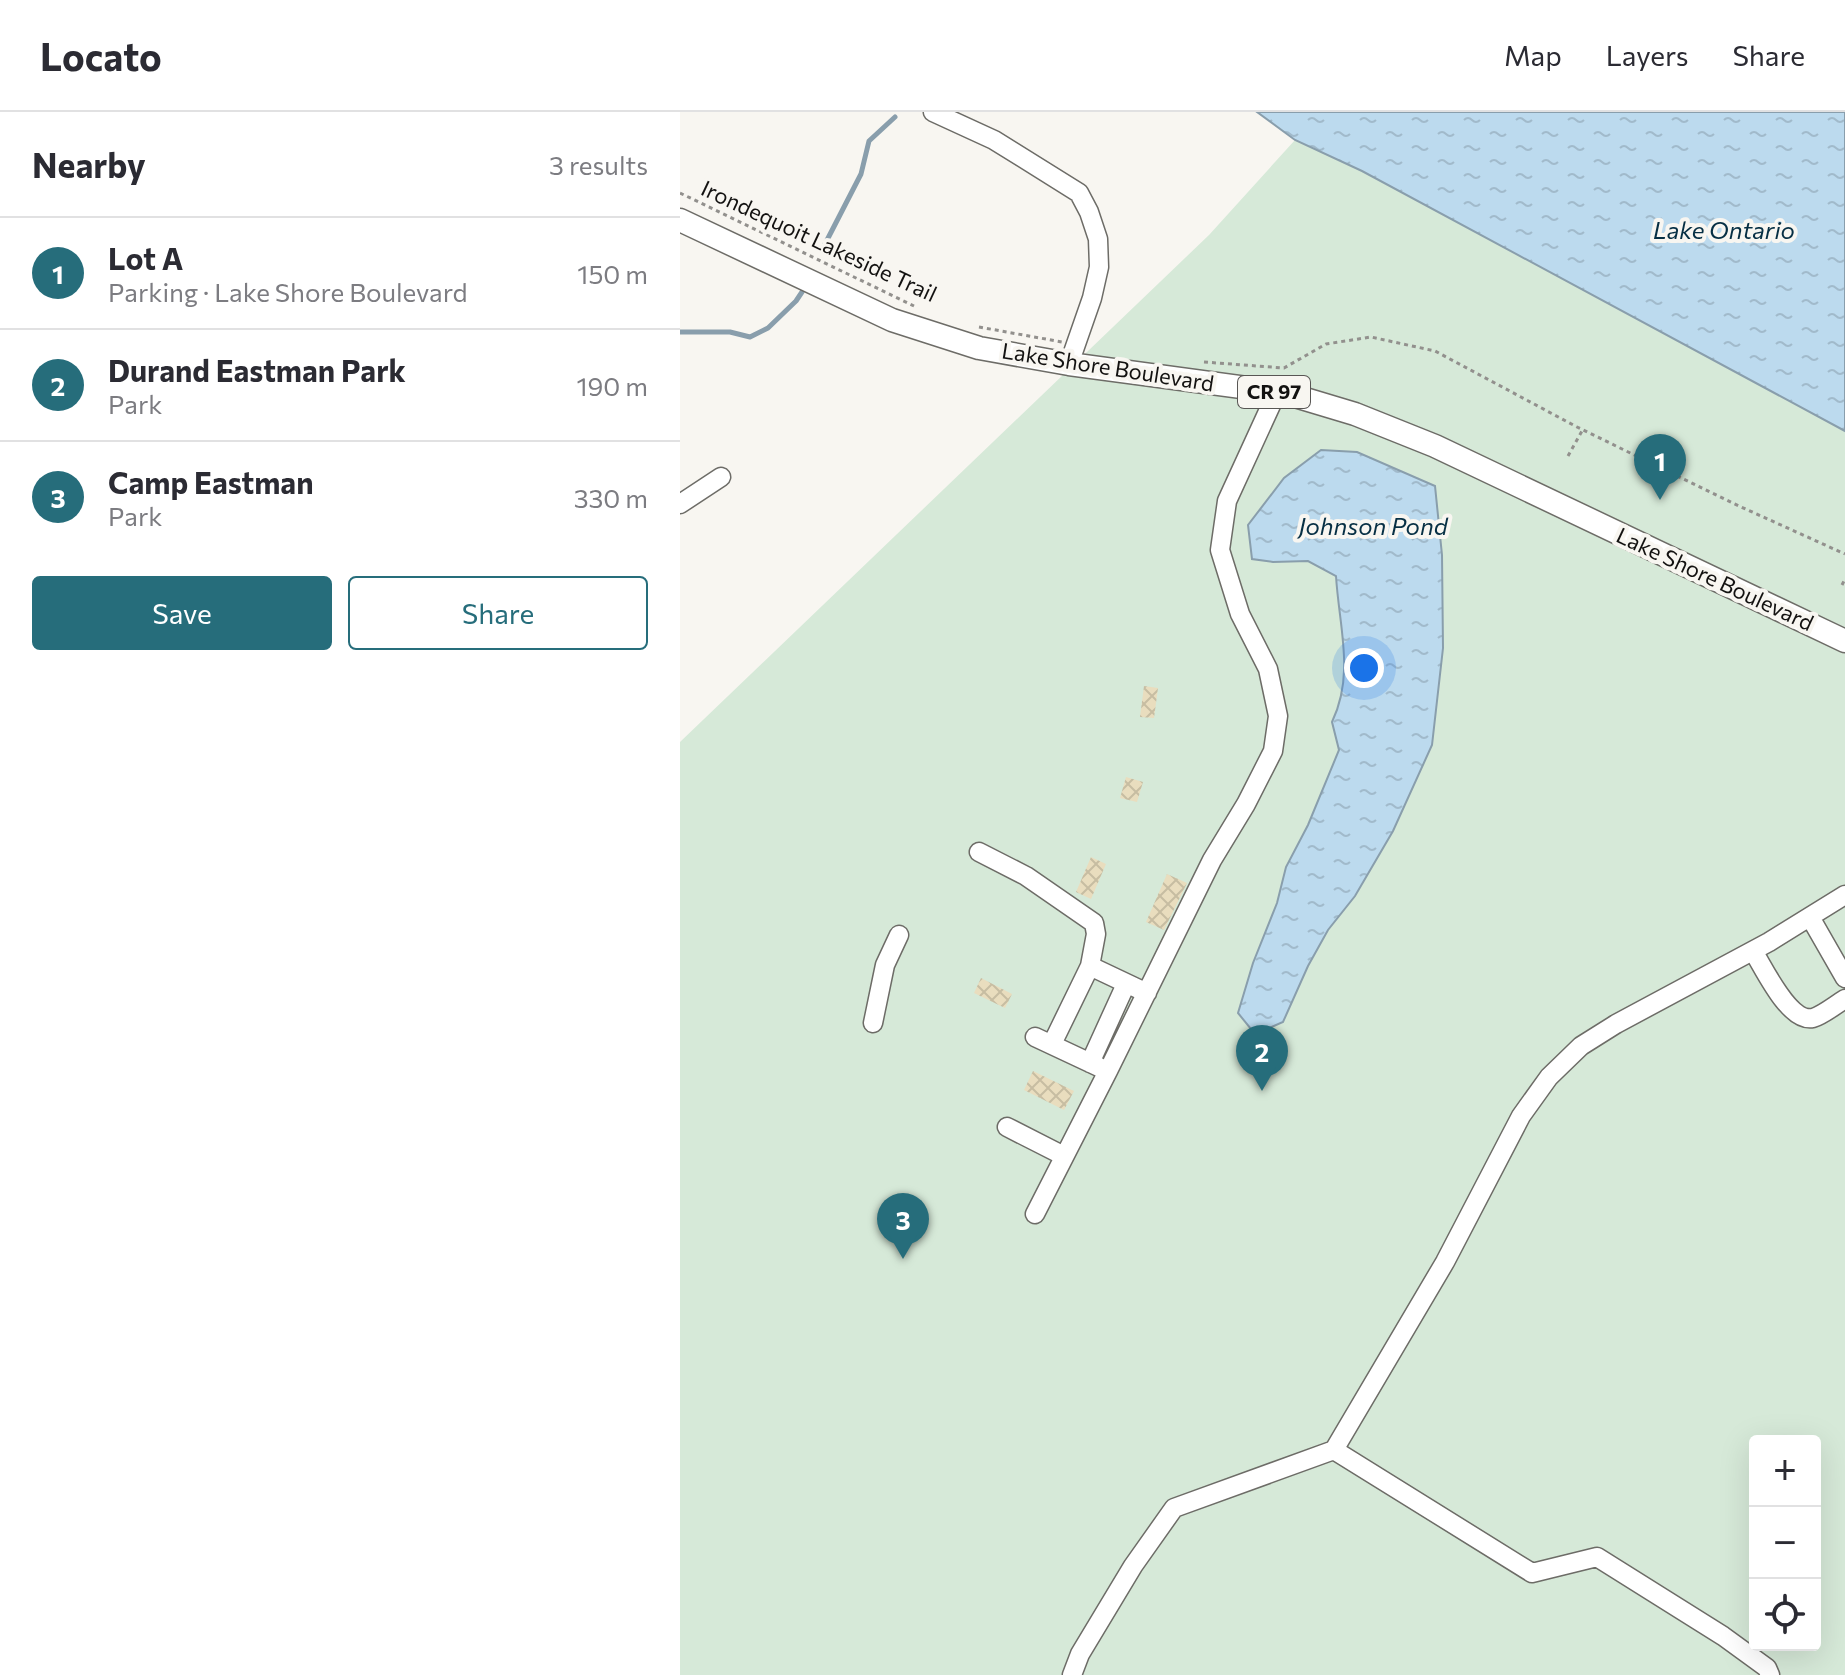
<!DOCTYPE html>
<html lang="en">
<head>
<meta charset="utf-8">
<style>
	:root { --surface:#fff; --page:#f7f7f7; --text:#2b2b33; --muted:#7c7c81; --line:#e1e1e2; --accent:#266d7b }
	body { margin:0; font-family:Commissioner,sans-serif; background:var(--page); color:var(--text) }
	.controls { position:absolute; right:24px; bottom:24px; display:grid; overflow:hidden; border-radius:8px; box-shadow:0 8px 32px #0002 }
	.controls button { width:72px; height:72px; display:grid; place-items:center; padding:0; border:0; border-bottom:2px solid var(--line); background:var(--surface); color:var(--text); font:40px sans-serif }
	.you { position:absolute; left:684px; top:556px; width:28px; height:28px; margin:-20px; border:6px solid #fff; border-radius:50%; background:#1a73e8; box-shadow:0 0 0 12px #1a73e833 }
	.badge { display:grid; place-items:center; width:52px; height:52px; border-radius:50%; background:var(--accent); color:#fff; font-size:26px; font-weight:700 }
	.pin { position:absolute; translate:-50% -66px; filter:drop-shadow(0 2px 4px #0008) }
	.pin::after { content:''; position:absolute; top:42px; width:28px; height:24px; background:inherit; clip-path:polygon(0 0,100% 0,50% 100%) }
	.list { margin:0; padding:0; list-style:none }
	h2 { display:flex; justify-content:space-between; align-items:center; height:104px; margin:0; padding:0 32px; font-size:34px }
	h2 small { font-size:26px; font-weight:400; color:var(--muted) }
	.list li { display:grid; grid-template-columns:52px 1fr auto; gap:24px; align-items:center; box-sizing:border-box; height:112px; padding:0 32px; border-top:2px solid var(--line) }
	.list b { display:block; font-size:30px; white-space:nowrap }
	.list p { margin:0; font-size:26px; white-space:nowrap; color:var(--muted) }
	.list em { font-size:26px; font-style:normal; color:var(--muted) }
	.actions { display:flex; gap:16px; padding:24px 32px }
	.actions a { flex:1; padding:18px 0; border:2px solid var(--accent); border-radius:8px; text-align:center; font-size:28px; color:var(--accent) }
	.actions .main { background:var(--accent); color:#fff }
	.icon { flex:none; width:44px; height:44px; fill:none; stroke:currentColor; stroke-width:2; stroke-linecap:round; stroke-linejoin:round }
	.map { position:relative; flex:none; width:1165px; height:1563px; overflow:hidden }
	header { display:flex; align-items:center; gap:48px; box-sizing:border-box; height:112px; padding:0 40px; background:var(--surface); border-bottom:2px solid var(--line) }
	header strong { font-size:38px }
	nav { display:flex; gap:44px; margin-inline-start:auto; font-size:28px }
	main { display:flex }
	aside { flex:1; background:var(--surface) }
	.map>svg:first-child { display:block }
</style>
</head>
<body>
<header>
<strong>Locato</strong>
<nav><a>Map</a><a>Layers</a><a>Share</a></nav>
</header>
<main>
<aside>
<h2>Nearby<small>3 results</small></h2>
<ul class="list">
<li><span class="badge">1</span><div><b>Lot A</b><p>Parking · Lake Shore Boulevard</p></div><em>150 m</em></li>
<li><span class="badge">2</span><div><b>Durand Eastman Park</b><p>Park</p></div><em>190 m</em></li>
<li><span class="badge">3</span><div><b>Camp Eastman</b><p>Park</p></div><em>330 m</em></li>
</ul>
<div class="actions"><a class="main">Save</a><a>Share</a></div>
</aside>
<div class="map">
<svg width="1165" height="1563" viewBox="0 0 1165 1563">
	<defs>
		<pattern id="water-ripples" width="26" height="14" patternUnits="userSpaceOnUse" patternTransform="scale(2)"><rect width="26" height="14" fill="#bcdaee"/><path d="M2 4q2-2 4 0t4 0M15 11q2-2 4 0t4 0" fill="none" stroke="#a1bacb"/></pattern>
		<pattern id="building-cross-hatch" width="8" height="8" patternUnits="userSpaceOnUse" patternTransform="scale(2)"><rect width="8" height="8" fill="#e9ddbe"/><path d="M0 0l8 8M0 8l8-8" fill="none" stroke="#c7bda2"/></pattern>
	</defs>
	<rect width="100%" height="100%" fill="#f8f6f1"/>
	<path fill="#d6e9d8" fill-rule="evenodd" d="M615,28L682,59L1165,319V1563H0V630L529,123ZM1075,1329H1135V1533H1075Z"/>
	<path fill="url(#water-ripples)" stroke="#899eac" stroke-width="2" d="M577,0H1165V319L682,59L615,28Z
		M641,338L677,340L755,374L762,443L763,536L752,633L713,719L675,784L648,818L628,854L603,910L575,922L558,901L573,851L597,791L606,755L628,713L659,638L652,610C675,562 659,515 656,464L628,449L593,450L572,447L568,413L604,366Z"/>
	<g fill="none" stroke-linecap="round" stroke-linejoin="round">
		<path stroke="#899eac" stroke-width="5" d="M145,132L181,62L189,29L215,5
			M0,220H50L70,225L88,216L116,189L122,180"/>
	</g>
	<path fill="url(#building-cross-hatch)" d="M464,574L478,576L474,606L460,605Z
		M446,665L463,670L457,690L440,686Z
		M411,745L426,752L411,787L396,780Z
		M487,762L507,771L484,818L466,810Z
		M301,866L332,882L325,896L294,881Z
		M353,959L394,979L384,998L344,978Z"/>
	<g fill="none" stroke-linecap="round" stroke-linejoin="round">
		<g stroke="#6d6c67" stroke-width="21">
			<path id="minor" d="M253,0L314,28L399,81L409,100L418,127L419,155L412,186L389,252
				M0,392L41,365
				M299,740L346,764L414,811L416,822L410,854
				M1130,805L1165,866
				M1073,839C1084,856 1109,911 1133,906C1143,903 1155,893 1165,887
				M193,911L205,853L219,823
				M355,925L419,955
				M372,932L410,854L467,881
				M410,951L446,872
				M327,1015L384,1044
				M355,1102L428,959L532,748L566,692L593,639L598,604L588,557L560,502L540,438L547,389L597,280
				M654,1338L852,1461L917,1445L1043,1524L1087,1556L1090,1563
				M392,1563L400,1542L453,1454L494,1396L654,1338L765,1150L841,1004L869,965L901,934L936,912L1089,830L1165,783"/>
		</g>
		<g stroke="#6d6c67" stroke-width="25">
			<path id="major" d="M0,108L212,208L299,236L389,252L605,281L675,302L755,334L1165,529"/>
		</g>
		<path stroke="#92908d" stroke-width="3" stroke-dasharray="4 4" stroke-linecap="butt" d="M0,81L234,194
			M299,215L382,230
			M524,250L604,256L646,232L691,225L755,239L897,315L1059,394L1165,442
			M888,344L902,319
			M1162,473L1165,467"/>
		<use href="#minor" stroke="#fff" stroke-width="18"/>
		<use href="#major" stroke="#fff" stroke-width="22"/>
	</g>
	<g text-anchor="middle" stroke-width="8" stroke-linejoin="round" paint-order="stroke">
		<rect fill="#f8f6f1" stroke="#585654" stroke-width="2" x="558" y="264" width="72" height="32" rx="6"/>
		<g font-size="20" font-weight="bold" fill="#131211">
			<text x="594" y="287">CR 97</text>
		</g>
		<g font-size="22" fill="#131211" stroke="#f8f6f1">
			<text transform="translate(139 129) rotate(25)" y="8">Irondequoit Lakeside Trail</text>
			<text transform="translate(428 255) rotate(9)" y="8">Lake Shore Boulevard</text>
			<text transform="translate(1035 467) rotate(25)" y="8">Lake Shore Boulevard</text>
		</g>
		<g font-size="24" font-style="italic" fill="#062f44" stroke="#f8f6f1">
			<text x="1044" y="127">Lake Ontario</text>
			<text x="693" y="423">Johnson Pond</text>
		</g>
	</g>
</svg>
<div class="controls">
<button>+</button>
<button>−</button>
<button><svg class="icon" aria-label="locate" viewBox="0 0 24 24"><circle cx="12" cy="12" r="6"/><path d="M12 2v4M12 18v4M2 12h4M18 12h4"/></svg></button>
</div>
<div class="you"></div>
<div class="pin badge" style="left:980px;top:388px">1</div>
<div class="pin badge" style="left:582px;top:979px">2</div>
<div class="pin badge" style="left:223px;top:1147px">3</div>
</div>
</main>
</body>
</html>
